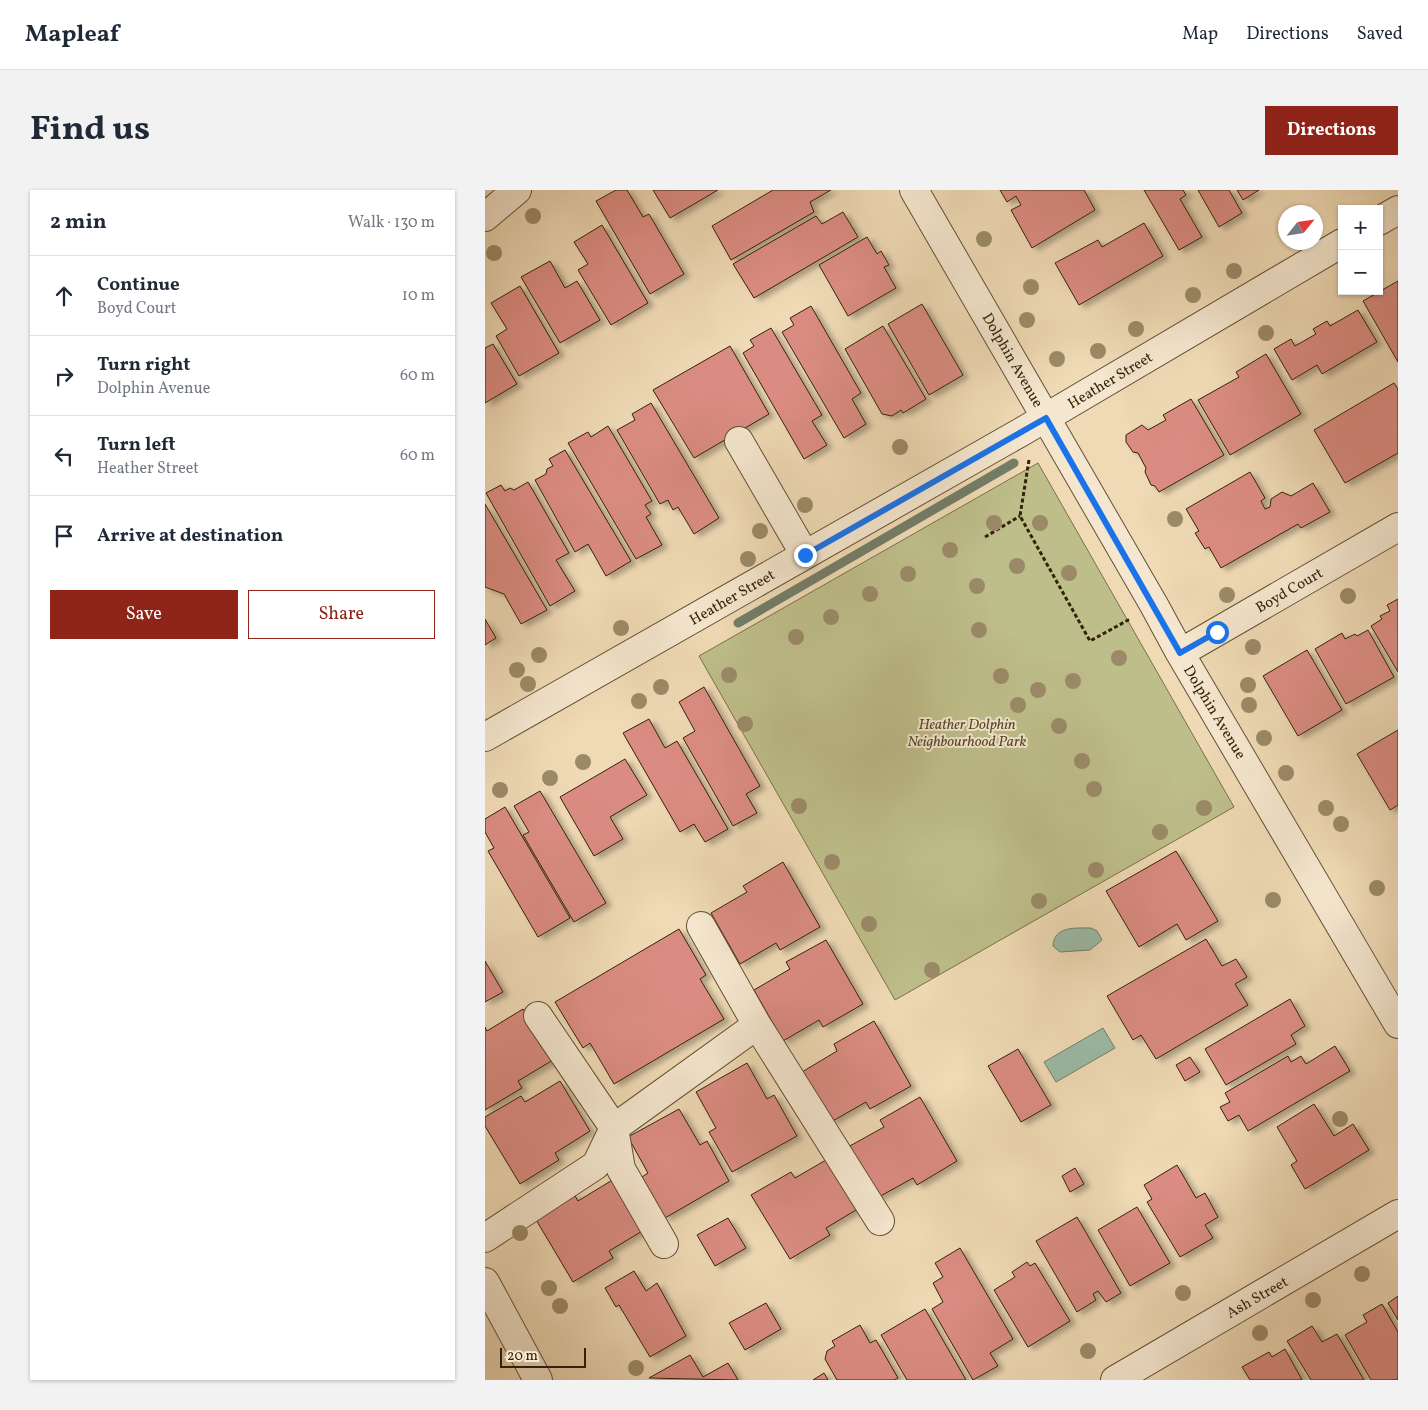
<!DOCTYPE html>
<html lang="en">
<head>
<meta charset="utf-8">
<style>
	:root { --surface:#fff; --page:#f2f2f3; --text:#1f2937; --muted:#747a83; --line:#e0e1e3; --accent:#8f2418 }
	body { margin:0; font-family:Vollkorn,serif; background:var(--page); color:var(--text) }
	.controls { position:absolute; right:15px; top:15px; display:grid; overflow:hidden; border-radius:0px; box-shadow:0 1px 4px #0004 }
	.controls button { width:45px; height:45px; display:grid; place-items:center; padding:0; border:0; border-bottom:1px solid var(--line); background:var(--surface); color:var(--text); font:25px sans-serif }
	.compass { position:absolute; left:793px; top:15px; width:45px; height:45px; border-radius:50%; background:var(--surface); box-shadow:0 1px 4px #0004; rotate:60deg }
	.scale { position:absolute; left:15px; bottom:12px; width:86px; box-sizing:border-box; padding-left:5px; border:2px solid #342209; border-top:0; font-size:14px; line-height:18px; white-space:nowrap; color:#342209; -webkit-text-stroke:4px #f5e7cf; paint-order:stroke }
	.stop { position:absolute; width:15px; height:15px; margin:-11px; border:4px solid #1a73e8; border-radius:50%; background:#fff }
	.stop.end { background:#1a73e8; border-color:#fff; box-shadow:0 1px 5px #0008 }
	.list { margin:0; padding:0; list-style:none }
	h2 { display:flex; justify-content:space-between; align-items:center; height:65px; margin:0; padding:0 20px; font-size:21px }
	h2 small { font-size:16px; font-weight:400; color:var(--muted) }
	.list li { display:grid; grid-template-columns:32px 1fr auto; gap:15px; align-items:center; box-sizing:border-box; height:80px; padding:0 20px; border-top:1px solid var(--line) }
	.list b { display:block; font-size:19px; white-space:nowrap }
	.list p { margin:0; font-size:16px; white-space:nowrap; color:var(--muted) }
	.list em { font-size:16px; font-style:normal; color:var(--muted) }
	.actions { display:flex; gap:10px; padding:15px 20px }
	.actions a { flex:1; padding:11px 0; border:1px solid var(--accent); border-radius:0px; text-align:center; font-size:18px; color:var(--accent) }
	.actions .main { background:var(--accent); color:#fff }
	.icon { flex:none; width:28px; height:28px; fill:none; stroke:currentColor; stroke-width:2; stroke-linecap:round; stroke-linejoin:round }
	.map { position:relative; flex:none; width:913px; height:1190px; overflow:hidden; border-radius:0px }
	header { display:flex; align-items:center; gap:30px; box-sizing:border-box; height:70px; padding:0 25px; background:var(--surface); border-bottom:1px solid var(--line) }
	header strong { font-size:24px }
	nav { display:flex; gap:28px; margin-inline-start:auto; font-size:18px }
	.intro { display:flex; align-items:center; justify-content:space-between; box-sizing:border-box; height:120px; padding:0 30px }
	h1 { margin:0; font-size:35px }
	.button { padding:12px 22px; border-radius:0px; background:var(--accent); color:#fff; font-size:18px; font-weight:700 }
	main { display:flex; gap:30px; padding:0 30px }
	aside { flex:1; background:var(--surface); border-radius:0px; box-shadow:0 1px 4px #0004 }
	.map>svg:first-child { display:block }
</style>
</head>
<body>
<header>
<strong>Mapleaf</strong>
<nav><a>Map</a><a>Directions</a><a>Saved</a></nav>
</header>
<div class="intro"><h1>Find us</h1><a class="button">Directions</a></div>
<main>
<aside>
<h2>2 min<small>Walk · 130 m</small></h2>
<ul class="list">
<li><svg class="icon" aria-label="ahead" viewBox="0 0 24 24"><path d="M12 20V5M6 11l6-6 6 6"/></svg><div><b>Continue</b><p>Boyd Court</p></div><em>10 m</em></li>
<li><svg class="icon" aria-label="right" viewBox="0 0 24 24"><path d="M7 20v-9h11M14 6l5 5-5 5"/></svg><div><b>Turn right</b><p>Dolphin Avenue</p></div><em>60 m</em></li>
<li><svg class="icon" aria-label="left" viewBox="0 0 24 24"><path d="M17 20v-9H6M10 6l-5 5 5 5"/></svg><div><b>Turn left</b><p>Heather Street</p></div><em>60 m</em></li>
<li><svg class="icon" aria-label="arrive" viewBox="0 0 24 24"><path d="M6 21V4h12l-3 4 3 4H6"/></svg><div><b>Arrive at destination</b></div></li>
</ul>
<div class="actions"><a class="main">Save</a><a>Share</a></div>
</aside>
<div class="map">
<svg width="913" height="1190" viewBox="0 0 913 1190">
	<defs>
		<filter id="shadow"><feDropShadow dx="5.5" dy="3" stdDeviation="2.5" flood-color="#0004"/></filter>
	</defs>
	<rect width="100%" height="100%" fill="#efdab5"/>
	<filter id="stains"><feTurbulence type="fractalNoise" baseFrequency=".004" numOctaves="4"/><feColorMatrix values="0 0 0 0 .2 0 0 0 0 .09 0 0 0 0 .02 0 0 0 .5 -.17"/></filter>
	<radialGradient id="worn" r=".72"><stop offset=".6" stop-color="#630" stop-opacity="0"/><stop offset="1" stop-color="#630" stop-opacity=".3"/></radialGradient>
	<path fill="#bebe8a" stroke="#79704a" d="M553,273L749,617L410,810L214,466Z"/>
	<path fill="#9bbba8" stroke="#727e68" d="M606,738L612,741L617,750L605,760L575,762L568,756C569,736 590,738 606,738Z
		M618,838L630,858L571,892L559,872Z"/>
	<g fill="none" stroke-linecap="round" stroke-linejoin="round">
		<path stroke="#727e68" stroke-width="9" d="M253,433L529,273"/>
	</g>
	<path fill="#db8c82" stroke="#342209" filter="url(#shadow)" d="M131,0H142L158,27L164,24L199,84L165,104L111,11Z
		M168,0H233L185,28Z
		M288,0H346L325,12L329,22L246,70L227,36Z
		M515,0H599L610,20L547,58L526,20L536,15L531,6L522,12Z
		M659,0H698L701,5L695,9L717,47L694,60Z
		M713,0H744L757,23L734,37Z
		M752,0H774L758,10Z
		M358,22L373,47L269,108L248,74L331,26L337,34Z
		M659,33L678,66L594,115L570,73L613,50L617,57Z
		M117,35L163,113L126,135L93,80L103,74L89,52Z
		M382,47L392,64L396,61L404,75L399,77L411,98L363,126L334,75Z
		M65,71L80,98L92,91L115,130L75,153L36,87Z
		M913,91V172L878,111Z
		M35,96L74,163L34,186L11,146L22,139L6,113Z
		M437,114L478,185L444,205L403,134Z
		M326,116L376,203L367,209L381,234L359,248L297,142L309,135L305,128Z
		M873,120L892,152L837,184L832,175L807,190L789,159L806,149L810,156L831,144L828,139L842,131L845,136Z
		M398,136L441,209L418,223L416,220L407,226L397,224L360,159Z
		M286,138L337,225L327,231L342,255L319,269L258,163L269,156L265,150Z
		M8,154L32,194L0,213V158Z
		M245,156L284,224L209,268L168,200Z
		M781,164L816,224L745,265L713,210L754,187L751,182Z
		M909,193L913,199V263L860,293L829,240Z
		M706,209L739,265L674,302L670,296L666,295L660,282L661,278L653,263L648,262L641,252V245L657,235L663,240L681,230L678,225Z
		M166,213L234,328L209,344L193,317L188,320L183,310L175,314L132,240L150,230L147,224Z
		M123,236L167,311L160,315L166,324L161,327L177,355L151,369L83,253L103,242L106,247Z
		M80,260L146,371L121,386L103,354L90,362L50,290L61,284L62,279L68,276L64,269Z
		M765,282L780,308L776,311L780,319L785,317L786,309L797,302L806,306L828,293L845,322L816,338L813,334L736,378L724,357L720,359L710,343L714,341L701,319Z
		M43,292L84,363L71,370L90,401L65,416L1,303L16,295L20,301L25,298L29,300Z
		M0,314L62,420L36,434L19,404L0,397Z
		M913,409V482L886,436L897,429L895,426L905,421L902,415Z
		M0,429L11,448L0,455Z
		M883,440L909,487L861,514L830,459L857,443L860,449L870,444L872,446Z
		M822,460L857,520L813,546L778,486Z
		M219,497L275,596L261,604L272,623L248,636L198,548L210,541L194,512Z
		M164,529L180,558L192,551L243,639L220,652L209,634L195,642L138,543Z
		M913,540V615L905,620L872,564Z
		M140,569L162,605L125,627L138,649L109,666L75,607Z
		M55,601L121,713L89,732L38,645L44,642L29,616Z
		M20,617L85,728L53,747L3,661L9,658L0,642V629Z
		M691,661L733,731L701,750L692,734L654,757L621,701Z
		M298,672L335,737L295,760L291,753L255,774L226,723L262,702L258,696Z
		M194,739L221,785L215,789L239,829L129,894L105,853L98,858L70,812Z
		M721,749L737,776L751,769L762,787L750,794L763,815L671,869L656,845L648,850L622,806Z
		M341,750L378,814L338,837L334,830L298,851L269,800L305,779L301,772Z
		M0,771L18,802L0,812Z
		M805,809L820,836L806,845L811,854L741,895L720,859Z
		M38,819L68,870L33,891L37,898L0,920V837L2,841Z
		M389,831L426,896L385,919L381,912L346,932L317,882L352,861L349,854Z
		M850,856L865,881L763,941L754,925L743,931L735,917L745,912L740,903L803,866L806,872L816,866L821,874Z
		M533,859L566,915L536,932L503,876Z
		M705,867L715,882L700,891L691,875Z
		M262,873L282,909L289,905L312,946L247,982L224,942L231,938L211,902Z
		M75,891L105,941L70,963L74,970L35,994L0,936V927L36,906L40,912Z
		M435,907L472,971L432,995L428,988L392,1008L363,957L399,937L395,930Z
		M829,914L849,946L868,934L884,960L820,999L806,975L812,971L792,937Z
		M194,919L215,955L222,951L244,991L180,1028L157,987L163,983L143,947Z
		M346,967L376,1017L341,1038L345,1045L305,1069L266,1005L306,982L310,988Z
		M692,975L711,1008L720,1003L733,1027L720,1035L728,1048L695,1067L662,1012L667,1009L659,995Z
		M590,978L599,994L585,1002L577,986Z
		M129,989L159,1040L124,1061L128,1068L88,1092L50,1028L89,1004L93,1011Z
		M652,1017L685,1073L645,1096L613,1040Z
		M592,1027L636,1103L621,1112L613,1101L608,1104L611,1110L592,1122L551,1051Z
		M243,1028L261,1058L230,1076L212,1045Z
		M475,1058L528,1149L505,1163L513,1176L488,1190L447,1119L458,1112L448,1093L458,1087L450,1073Z
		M542,1072L545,1076L550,1073L585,1131L543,1157L509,1100L530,1087L527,1082Z
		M149,1081L161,1101L172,1093L201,1146L165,1167L134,1115L131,1117L120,1098Z
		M913,1106V1130L903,1113Z
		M281,1113L296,1139L260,1160L244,1133Z
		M897,1114L913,1142V1189L911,1190H886L860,1145L882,1132L878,1125Z
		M440,1119L481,1190H422L396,1145Z
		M375,1135L385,1153L391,1150L413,1188L409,1190H352L340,1169L342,1161L350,1156L347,1151Z
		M827,1136L837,1152L852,1144L879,1190H826L802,1151Z
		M800,1159L817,1190H765L757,1177L784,1162L787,1167Z
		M205,1165L218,1187L243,1173L253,1190L164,1188Z
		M339,1183L343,1190H328Z"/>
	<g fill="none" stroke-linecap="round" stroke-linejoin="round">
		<g stroke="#635034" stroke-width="30">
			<path id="minor" d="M429,0L669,415L695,463L913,834
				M0,27L32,0
				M894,31L913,20
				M254,251L320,365
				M695,463L913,337
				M0,547L538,241L857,53
				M216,736L272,835L395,1031
				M53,826L129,938L136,979L179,1054
				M0,1048L111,975L129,938L272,835
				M0,1092L53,1190
				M630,1190L913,1024"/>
		</g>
		<path stroke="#342209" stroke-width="3" stroke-dasharray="4 2.5" stroke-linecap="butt" d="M544,270L535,326L605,451L645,429
			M500,347L535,326"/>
		<use href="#minor" stroke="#f5e7cf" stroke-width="28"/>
	</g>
	<g fill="#9b8a68">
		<circle cx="48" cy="26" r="8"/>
		<circle cx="499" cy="49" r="8"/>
		<circle cx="9" cy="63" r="8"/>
		<circle cx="749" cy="81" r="8"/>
		<circle cx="546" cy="97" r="8"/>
		<circle cx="708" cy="105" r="8"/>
		<circle cx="542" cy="130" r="8"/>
		<circle cx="651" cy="139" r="8"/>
		<circle cx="781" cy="143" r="8"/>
		<circle cx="613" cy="161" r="8"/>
		<circle cx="572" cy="169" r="8"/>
		<circle cx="415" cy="257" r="8"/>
		<circle cx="320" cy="315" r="8"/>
		<circle cx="690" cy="329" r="8"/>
		<circle cx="509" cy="333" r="8"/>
		<circle cx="555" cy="333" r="8"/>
		<circle cx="275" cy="341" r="8"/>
		<circle cx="465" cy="360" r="8"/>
		<circle cx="263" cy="369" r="8"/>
		<circle cx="532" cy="376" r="8"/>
		<circle cx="584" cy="383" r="8"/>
		<circle cx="423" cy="384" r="8"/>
		<circle cx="492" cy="396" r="8"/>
		<circle cx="385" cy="404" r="8"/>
		<circle cx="742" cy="405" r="8"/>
		<circle cx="863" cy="406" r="8"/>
		<circle cx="346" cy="427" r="8"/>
		<circle cx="136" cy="438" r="8"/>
		<circle cx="494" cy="440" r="8"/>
		<circle cx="311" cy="447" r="8"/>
		<circle cx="768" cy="457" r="8"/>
		<circle cx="54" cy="465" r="8"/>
		<circle cx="634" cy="468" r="8"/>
		<circle cx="32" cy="480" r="8"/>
		<circle cx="244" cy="485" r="8"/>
		<circle cx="516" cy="486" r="8"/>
		<circle cx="588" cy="491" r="8"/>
		<circle cx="43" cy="494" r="8"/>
		<circle cx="763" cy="495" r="8"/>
		<circle cx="176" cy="497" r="8"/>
		<circle cx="553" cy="500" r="8"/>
		<circle cx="154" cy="511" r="8"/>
		<circle cx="533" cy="515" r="8"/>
		<circle cx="764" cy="515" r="8"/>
		<circle cx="260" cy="534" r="8"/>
		<circle cx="574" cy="536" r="8"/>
		<circle cx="779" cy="548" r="8"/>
		<circle cx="597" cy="571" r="8"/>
		<circle cx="98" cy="572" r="8"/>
		<circle cx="801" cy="583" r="8"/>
		<circle cx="65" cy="588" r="8"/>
		<circle cx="609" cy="599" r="8"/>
		<circle cx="15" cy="600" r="8"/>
		<circle cx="314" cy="616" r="8"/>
		<circle cx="719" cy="618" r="8"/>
		<circle cx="841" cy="618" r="8"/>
		<circle cx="856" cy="634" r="8"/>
		<circle cx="675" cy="642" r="8"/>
		<circle cx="347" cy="672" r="8"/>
		<circle cx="611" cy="680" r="8"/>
		<circle cx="892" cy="698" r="8"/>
		<circle cx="788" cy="710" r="8"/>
		<circle cx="554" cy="711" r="8"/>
		<circle cx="384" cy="734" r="8"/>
		<circle cx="447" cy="780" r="8"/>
		<circle cx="855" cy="929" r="8"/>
		<circle cx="35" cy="1043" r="8"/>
		<circle cx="877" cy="1084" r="8"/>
		<circle cx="64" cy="1098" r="8"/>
		<circle cx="698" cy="1103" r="8"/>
		<circle cx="828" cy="1110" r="8"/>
		<circle cx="75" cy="1116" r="8"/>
		<circle cx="775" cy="1143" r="8"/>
		<circle cx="603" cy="1161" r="8"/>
		<circle cx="151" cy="1178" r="8"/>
	</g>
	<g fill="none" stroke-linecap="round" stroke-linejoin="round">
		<path stroke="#1a73e8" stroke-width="6" d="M320,365L561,228L695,463L732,442"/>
	</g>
	<g text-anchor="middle" stroke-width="4" stroke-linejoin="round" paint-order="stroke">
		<g font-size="15" fill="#342209" stroke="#f5e7cf">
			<text transform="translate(528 170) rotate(60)" y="5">Dolphin Avenue</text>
			<text transform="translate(625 190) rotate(-31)" y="5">Heather Street</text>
			<text transform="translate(804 400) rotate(-30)" y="5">Boyd Court</text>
			<text transform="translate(247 407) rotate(-30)" y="5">Heather Street</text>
			<text transform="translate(730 522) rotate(59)" y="5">Dolphin Avenue</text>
			<text transform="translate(772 1107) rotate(-30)" y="5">Ash Street</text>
		</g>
		<g font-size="15" font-style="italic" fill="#564929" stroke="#f5e7cf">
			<text x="482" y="539">Heather Dolphin<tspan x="482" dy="17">Neighbourhood Park</tspan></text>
		</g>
	</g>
	<rect width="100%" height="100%" filter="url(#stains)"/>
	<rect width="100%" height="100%" fill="url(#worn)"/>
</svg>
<div class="controls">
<button>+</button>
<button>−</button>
</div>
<svg class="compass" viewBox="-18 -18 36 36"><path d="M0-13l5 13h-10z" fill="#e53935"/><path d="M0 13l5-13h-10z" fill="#747a83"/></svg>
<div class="scale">20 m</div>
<div class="stop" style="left:732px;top:442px"></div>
<div class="stop end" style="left:320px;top:365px"></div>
</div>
</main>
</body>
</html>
